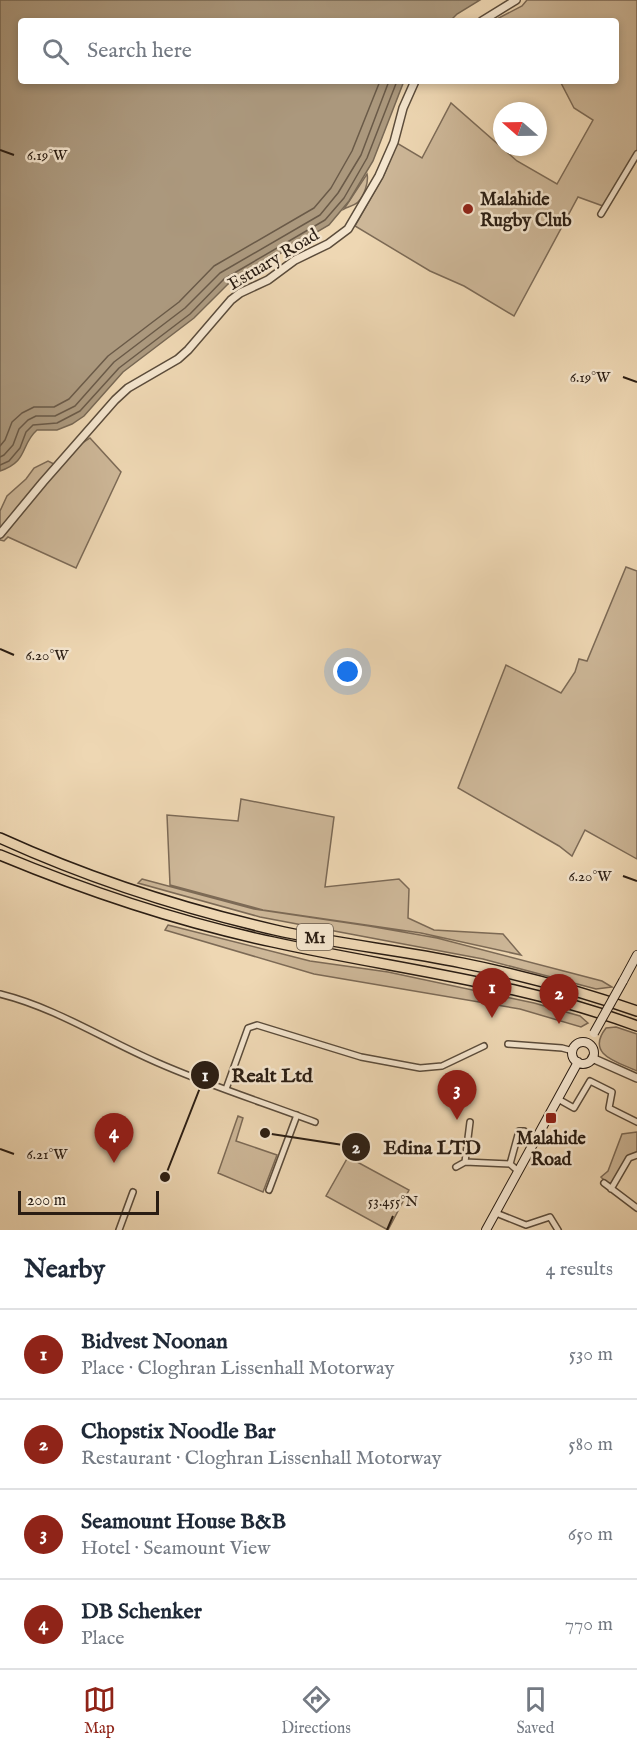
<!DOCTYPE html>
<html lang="en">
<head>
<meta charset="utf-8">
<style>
	:root { --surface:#fff; --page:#f6f6f7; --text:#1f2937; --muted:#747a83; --line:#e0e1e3; --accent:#8f2418 }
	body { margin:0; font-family:"IM FELL English",serif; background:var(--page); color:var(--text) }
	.compass { position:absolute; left:493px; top:102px; width:54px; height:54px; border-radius:50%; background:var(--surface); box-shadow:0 3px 9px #0003; rotate:290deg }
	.scale { position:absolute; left:18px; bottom:15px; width:141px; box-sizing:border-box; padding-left:6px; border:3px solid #2a1d13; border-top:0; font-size:16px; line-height:21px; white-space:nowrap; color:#2a1d13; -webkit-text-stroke:4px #f4e5ce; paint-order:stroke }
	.you { position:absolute; left:348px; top:672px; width:21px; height:21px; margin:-15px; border:4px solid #fff; border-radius:50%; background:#1a73e8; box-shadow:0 0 0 9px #1a73e833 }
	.badge { display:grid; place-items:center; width:39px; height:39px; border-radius:50%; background:var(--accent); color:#fff; font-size:20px; font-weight:700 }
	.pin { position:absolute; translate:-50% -50px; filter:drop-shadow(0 2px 3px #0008) }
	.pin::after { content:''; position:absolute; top:32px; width:21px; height:18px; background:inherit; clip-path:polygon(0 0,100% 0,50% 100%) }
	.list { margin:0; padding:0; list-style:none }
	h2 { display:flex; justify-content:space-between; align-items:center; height:78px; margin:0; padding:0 24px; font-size:26px }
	h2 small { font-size:20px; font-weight:400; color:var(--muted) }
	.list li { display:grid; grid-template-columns:39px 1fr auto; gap:18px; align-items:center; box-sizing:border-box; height:90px; padding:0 24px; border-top:2px solid var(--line) }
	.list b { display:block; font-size:22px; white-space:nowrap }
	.list p { margin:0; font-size:20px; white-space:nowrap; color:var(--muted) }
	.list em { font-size:20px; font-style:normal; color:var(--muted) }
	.icon { flex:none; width:33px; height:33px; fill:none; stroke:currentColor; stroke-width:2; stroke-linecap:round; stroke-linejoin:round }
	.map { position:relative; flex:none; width:637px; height:1230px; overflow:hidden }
	.search { position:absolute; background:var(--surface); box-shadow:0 3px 9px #0003; left:18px; right:18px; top:18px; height:66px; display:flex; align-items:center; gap:15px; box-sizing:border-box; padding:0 21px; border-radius:6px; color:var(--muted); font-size:22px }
	.sheet { height:438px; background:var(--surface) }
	nav { display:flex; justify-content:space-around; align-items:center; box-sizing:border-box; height:84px; border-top:2px solid var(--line); background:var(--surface); font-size:16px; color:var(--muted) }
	nav a { display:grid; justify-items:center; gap:3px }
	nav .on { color:var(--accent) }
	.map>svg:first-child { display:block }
</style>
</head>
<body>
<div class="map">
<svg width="637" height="1230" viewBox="0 0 637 1230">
	<rect width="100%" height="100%" fill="#eed7b3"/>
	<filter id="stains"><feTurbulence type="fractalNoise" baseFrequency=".00333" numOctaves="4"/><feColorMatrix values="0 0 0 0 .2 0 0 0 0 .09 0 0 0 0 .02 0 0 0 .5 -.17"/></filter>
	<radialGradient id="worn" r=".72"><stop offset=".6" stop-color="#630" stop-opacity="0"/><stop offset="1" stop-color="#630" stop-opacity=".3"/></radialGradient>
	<path fill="#cdb798" stroke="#7c6a56" stroke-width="1.5" d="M527,0H637V150L603,206L578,197L514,316L464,286L430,271L355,226L384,175L397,143L422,158L451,103L517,161L557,184L593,120L574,108L560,81H616V21H493L522,6Z
		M367,174C369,182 364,196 358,202C355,205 348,207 344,209Z
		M90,438L121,472L76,568L8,537L4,541L0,540V511L7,496L26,479L34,468L48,461L60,467L81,444Z
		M626,567L637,571V859L585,830L572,856L559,846L458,788L506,665L561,693L575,672L579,659L587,661Z
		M241,799L334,817L325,887L399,879L409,889L408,918L434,930L503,934L521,955L421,933L263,910L170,885L167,815L238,821Z
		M142,879L254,909L369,926L437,938L602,981L612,987L596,989L483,959L260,917L138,883Z
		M168,925L310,961L388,972L534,1003L580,1016L588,1023L581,1027L520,1009L314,974L165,930Z
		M616,1027L637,1034V1071C618,1062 585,1055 606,1028Z
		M238,1116L243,1118L236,1141L277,1155L263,1192L218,1173Z
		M637,1132V1152L627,1157L612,1183H607L601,1177L608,1171L622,1134Z
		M348,1157L409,1190L388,1230L326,1196Z"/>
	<path fill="#ab987d" stroke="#776753" stroke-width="1.5" d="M0,0H480L457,14L450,21H21V81H404L373,161L349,201L329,225L228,284L194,318L123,372L84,416L72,424L57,430H37C20,445 29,461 0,471Z"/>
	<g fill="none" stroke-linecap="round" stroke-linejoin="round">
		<path stroke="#6a5a48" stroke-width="1.5" d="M0,446L5,440L12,422L22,413L34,407H54L69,399L108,356L179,302L214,266L314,208L331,188L352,151L380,81
			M0,457L4,455L13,445L19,429L28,420L36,416H55L75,406L114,362L185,308L220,273L320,215L338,193L361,155L389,81
			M0,465L9,461L20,448L26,432L33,425L57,423L80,411L119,368L190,314L224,279L325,220L344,198L367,158L397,81"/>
		<g stroke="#5b4c3b" stroke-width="8">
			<path id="minor" d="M601,214L637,154
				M0,994C56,1008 103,1039 156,1062C208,1085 262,1102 315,1122
				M508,1044L562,1048L573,1051
				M226,1089L248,1028L257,1025L361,1057L420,1068L442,1066L484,1046
				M558,1099L574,1108L590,1081L612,1092L609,1108L637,1122
				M470,1122L465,1162L510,1164L518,1171
				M510,1164L519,1131H524
				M456,1167L465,1162
				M604,1183L637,1208
				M611,1189L629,1158L637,1155
				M269,1190L297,1115
				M496,1213L526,1225L550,1217L558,1230
				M119,1230L133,1192"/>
		</g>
		<g stroke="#5b4c3b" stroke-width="10">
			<path id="tertiary" d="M482,21L516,0
				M0,534L43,482L115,400L128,388L178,359L188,350L231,300L240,293L268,280L295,260L328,244L348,229L379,176L394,142L403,108L415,81
				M592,1058L637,1078"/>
		</g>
		<g stroke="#2a1d13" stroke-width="10">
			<path id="secondary" d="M623,981L637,955
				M572 1053a11 11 0 1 1 22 0a11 11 0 1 1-22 0Z
				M486,1230L578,1062"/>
		</g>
		<g stroke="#2a1d13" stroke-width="12">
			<path id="motorway" d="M0,838C88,878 180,908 275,930C337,944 400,950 462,963C522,975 580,991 637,1011
				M0,855C89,892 179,922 273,942C395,969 519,982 637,1026"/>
		</g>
		<use href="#minor" stroke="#f4e5ce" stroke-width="5"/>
		<use href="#tertiary" stroke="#f4e5ce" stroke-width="7"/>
		<use href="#secondary" stroke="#f4e5ce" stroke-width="8"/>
		<use href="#motorway" stroke="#eed7b3" stroke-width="9"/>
		<g stroke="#2a1d13" stroke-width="10" stroke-linecap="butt">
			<path id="secondary-bridge" d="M594,1033L623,981"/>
		</g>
		<use href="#secondary-bridge" stroke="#f4e5ce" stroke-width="8"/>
	</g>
	<path fill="none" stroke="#2a1d13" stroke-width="2" d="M0,150L14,155M623,377L637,382M0,649L14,655M623,876L637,881M0,1149L14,1154M387,1230L393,1216"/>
	<g fill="#8f2418" stroke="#f4e5ce" stroke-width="2">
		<circle cx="468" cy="209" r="6"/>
		<rect x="545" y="1112" width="12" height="12" rx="3"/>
	</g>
	<g text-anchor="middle" stroke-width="5" stroke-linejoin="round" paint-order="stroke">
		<rect fill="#f4e5ce" stroke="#67594b" stroke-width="1.5" x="297" y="924" width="36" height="26" rx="4.5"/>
		<g font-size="16" font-weight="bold" fill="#2a1d13">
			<text x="315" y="943">M1</text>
		</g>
		<g font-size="18" font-weight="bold" fill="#2a1d13" stroke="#f4e5ce" text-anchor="start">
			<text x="480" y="205">Malahide<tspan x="480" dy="21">Rugby Club</tspan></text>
			<text x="551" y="1144" text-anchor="middle">Malahide<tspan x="551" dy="21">Road</tspan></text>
		</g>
		<g font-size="18" fill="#2a1d13" stroke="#f4e5ce">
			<text transform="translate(273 259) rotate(-31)" y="6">Estuary Road</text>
		</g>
	</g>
	<g font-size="15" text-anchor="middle" fill="#2a1d13" stroke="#f4e5ce" stroke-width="5" stroke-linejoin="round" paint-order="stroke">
		<text x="47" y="160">6.19°W</text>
		<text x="590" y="382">6.19°W</text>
		<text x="47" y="660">6.20°W</text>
		<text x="590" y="881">6.20°W</text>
		<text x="47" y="1159">6.21°W</text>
		<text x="393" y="1206">53.455°N</text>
	</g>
	<path fill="none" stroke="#2a1d13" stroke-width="2" d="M165 1177L205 1075M265 1133L356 1147"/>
	<g fill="#2a1d13" stroke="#f4e5ce" stroke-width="2">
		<circle cx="165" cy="1177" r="6"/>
		<circle cx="265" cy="1133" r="6"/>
		<circle cx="205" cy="1075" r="15"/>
		<circle cx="356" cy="1147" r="15"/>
	</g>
	<g font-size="18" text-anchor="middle" font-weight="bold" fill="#fff">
		<text x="205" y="1081">1</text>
		<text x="356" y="1153">2</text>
	</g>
	<g font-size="20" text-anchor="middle" font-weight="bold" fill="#2a1d13" stroke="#f4e5ce" stroke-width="5" stroke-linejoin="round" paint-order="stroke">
		<text x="272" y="1082">Realt Ltd</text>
		<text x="432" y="1154">Edina LTD</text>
	</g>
	<rect width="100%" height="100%" filter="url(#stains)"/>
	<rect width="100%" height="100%" fill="url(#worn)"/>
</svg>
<svg class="compass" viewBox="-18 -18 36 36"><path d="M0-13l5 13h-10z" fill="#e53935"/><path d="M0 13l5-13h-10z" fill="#747a83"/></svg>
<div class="scale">200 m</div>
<div class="you"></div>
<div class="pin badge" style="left:492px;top:1018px">1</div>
<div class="pin badge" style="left:559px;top:1024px">2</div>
<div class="pin badge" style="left:457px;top:1120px">3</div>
<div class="pin badge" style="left:114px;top:1163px">4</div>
<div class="search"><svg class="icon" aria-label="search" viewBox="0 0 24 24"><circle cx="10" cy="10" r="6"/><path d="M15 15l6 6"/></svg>Search here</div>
</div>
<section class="sheet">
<h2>Nearby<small>4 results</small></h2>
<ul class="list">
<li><span class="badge">1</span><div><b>Bidvest Noonan</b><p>Place · Cloghran Lissenhall Motorway</p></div><em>530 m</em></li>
<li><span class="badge">2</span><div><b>Chopstix Noodle Bar</b><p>Restaurant · Cloghran Lissenhall Motorway</p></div><em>580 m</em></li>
<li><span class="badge">3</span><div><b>Seamount House B&amp;B</b><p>Hotel · Seamount View</p></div><em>650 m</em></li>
<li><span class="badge">4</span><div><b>DB Schenker</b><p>Place</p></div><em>770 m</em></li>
</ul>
</section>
<nav>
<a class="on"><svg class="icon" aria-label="map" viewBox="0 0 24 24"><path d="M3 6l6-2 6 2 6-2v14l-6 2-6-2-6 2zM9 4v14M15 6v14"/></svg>Map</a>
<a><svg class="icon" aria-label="directions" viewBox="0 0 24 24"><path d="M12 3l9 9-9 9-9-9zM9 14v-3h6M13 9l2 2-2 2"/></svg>Directions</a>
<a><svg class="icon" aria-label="saved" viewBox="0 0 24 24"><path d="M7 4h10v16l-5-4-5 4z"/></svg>Saved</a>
</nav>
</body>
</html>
